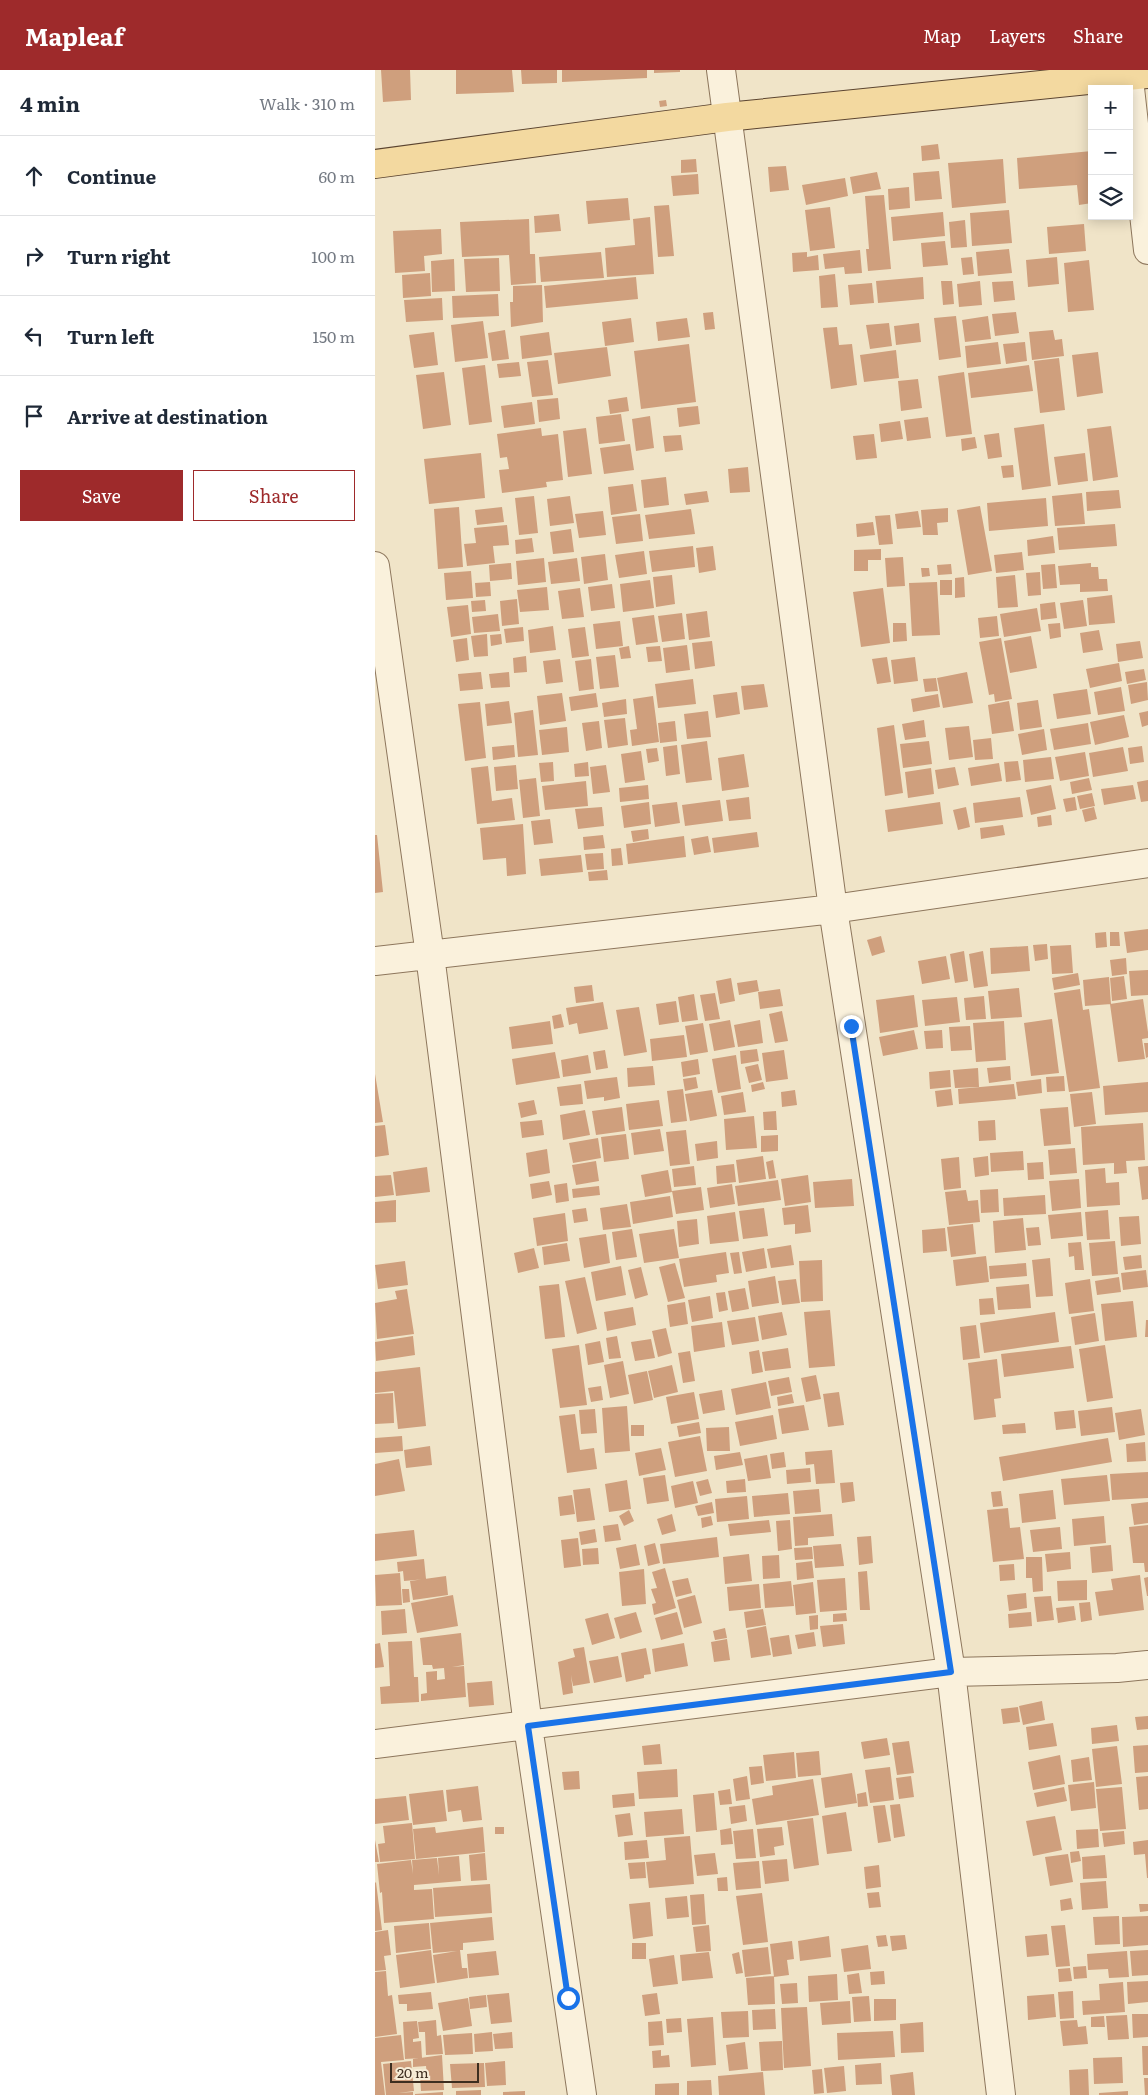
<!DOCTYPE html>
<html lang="en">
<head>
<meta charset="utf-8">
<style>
	:root { --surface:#fff; --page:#f6f6f7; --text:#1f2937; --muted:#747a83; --line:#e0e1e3; --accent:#9e2a2b }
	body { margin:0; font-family:Literata,serif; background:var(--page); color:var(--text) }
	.controls { position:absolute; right:15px; top:15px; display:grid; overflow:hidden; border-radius:0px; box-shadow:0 2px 12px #0003 }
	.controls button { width:45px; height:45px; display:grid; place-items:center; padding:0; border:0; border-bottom:1px solid var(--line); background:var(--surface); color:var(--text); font:25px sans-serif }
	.scale { position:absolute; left:15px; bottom:12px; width:89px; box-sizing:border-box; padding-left:5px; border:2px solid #3d2e20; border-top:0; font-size:14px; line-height:18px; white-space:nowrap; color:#3d2e20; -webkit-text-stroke:4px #f7eed8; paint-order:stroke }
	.stop { position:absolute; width:15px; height:15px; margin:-11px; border:4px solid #1a73e8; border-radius:50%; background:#fff }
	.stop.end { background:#1a73e8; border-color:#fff; box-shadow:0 1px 5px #0008 }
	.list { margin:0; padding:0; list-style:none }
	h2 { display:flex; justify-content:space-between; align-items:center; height:65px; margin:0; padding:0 20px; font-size:21px }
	h2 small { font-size:16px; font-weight:400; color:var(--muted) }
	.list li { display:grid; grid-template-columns:32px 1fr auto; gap:15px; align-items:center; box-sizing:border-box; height:80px; padding:0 20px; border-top:1px solid var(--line) }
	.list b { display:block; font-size:19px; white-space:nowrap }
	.list em { font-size:16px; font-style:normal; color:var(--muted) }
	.actions { display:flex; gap:10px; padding:15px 20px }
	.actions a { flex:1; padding:11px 0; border:1px solid var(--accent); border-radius:0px; text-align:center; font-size:18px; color:var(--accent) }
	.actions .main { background:var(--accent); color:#fff }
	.icon { flex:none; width:28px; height:28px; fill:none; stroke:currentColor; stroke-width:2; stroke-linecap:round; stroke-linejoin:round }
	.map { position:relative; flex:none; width:773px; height:2025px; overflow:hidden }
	header { display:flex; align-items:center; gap:30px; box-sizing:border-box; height:70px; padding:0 25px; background:var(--accent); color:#fff }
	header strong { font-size:24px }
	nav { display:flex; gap:28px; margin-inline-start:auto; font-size:18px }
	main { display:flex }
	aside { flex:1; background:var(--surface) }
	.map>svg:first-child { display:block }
</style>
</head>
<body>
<header>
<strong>Mapleaf</strong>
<nav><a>Map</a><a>Layers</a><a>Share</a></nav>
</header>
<main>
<aside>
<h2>4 min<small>Walk · 310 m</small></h2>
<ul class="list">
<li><svg class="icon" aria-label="ahead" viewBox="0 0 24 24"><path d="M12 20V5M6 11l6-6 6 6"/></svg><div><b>Continue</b></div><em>60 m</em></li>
<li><svg class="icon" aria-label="right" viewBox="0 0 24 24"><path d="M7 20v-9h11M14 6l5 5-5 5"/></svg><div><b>Turn right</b></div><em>100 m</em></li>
<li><svg class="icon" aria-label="left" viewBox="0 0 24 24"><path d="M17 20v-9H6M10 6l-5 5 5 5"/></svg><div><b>Turn left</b></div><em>150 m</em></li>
<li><svg class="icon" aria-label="arrive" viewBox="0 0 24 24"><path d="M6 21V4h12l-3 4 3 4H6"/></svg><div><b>Arrive at destination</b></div></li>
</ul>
<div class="actions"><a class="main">Save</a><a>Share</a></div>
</aside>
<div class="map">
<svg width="773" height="2025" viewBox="0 0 773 2025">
	<rect width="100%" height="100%" fill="#f0e4c8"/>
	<path fill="#cf9f7d" d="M6,0H35L36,30L8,32Z
		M81,0H137L139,22L81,24Z
		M146,0H182V13L147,14Z
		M187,0H272V8L187,12Z
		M279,0H305V2L279,3Z
		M291,30L292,36L285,37L284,31Z
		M563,74L565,89L547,91L546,76Z
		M717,81V133L704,135L702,115L644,119L642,88Z
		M321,89L322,102L306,103V90Z
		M628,89L631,133L577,138L573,93Z
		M411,96L414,120L395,122L393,97Z
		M564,101L567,129L540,131L538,103Z
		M502,102L506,119L478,124L475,107Z
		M323,104L324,124L298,126L296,106Z
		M470,108L473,126L431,135L427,115Z
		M534,117L535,138L514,140L513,119Z
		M509,125L516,199L493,201L491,179H494L490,126Z
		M253,128L255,150L213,154L211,131Z
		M294,135L299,186L283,187L279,136Z
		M455,137L460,178L435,181L430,140Z
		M634,140L637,173L597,176L595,143Z
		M568,142L570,166L518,171L516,147Z
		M184,144L186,161L160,163L159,146Z
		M275,147L279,204L232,207L230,178L260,175L258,149Z
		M154,149L155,184H160L161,213L136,215L134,185L87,187L85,152Z
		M590,150L592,177L576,178L574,152Z
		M709,154L711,181L674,184L672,157Z
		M66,159L67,184L49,186L50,201L20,203L18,161Z
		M570,171L573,195L548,197L546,173Z
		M634,179L637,203L603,206L601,182Z
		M485,180L487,203L470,204L469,197L450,199L448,184Z
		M226,182L229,208L166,212L164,187Z
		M432,182V187L443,185L444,200L418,202L417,183Z
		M597,187L599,204L588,205L586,188Z
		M682,187L684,214L653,217L651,190Z
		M124,188L125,221L91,222L89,189Z
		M79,189L80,221L57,222L56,191Z
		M714,190L719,240L693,242L689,193Z
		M55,203L56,226L28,228L27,205Z
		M460,204L463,237L446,238L444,206Z
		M261,207L263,229L171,238L169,216Z
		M548,207L549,229L503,233L501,211Z
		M566,211H577L579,234L568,235Z
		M605,211L607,235L584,237L582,214Z
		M638,211L640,230L619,232L617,212Z
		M497,213L499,233L475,235L473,215Z
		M167,215L168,252L136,257L135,232H138V216Z
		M123,224L124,246L78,248L77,226Z
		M67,228L68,250L31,252L29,230Z
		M338,242L340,259L330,260L328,243Z
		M641,242L644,263L620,266L617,244Z
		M581,246L586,287L564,290L559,248Z
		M613,246L616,269L590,272L587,250Z
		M256,248L259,272L230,276L227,252Z
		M312,248L315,267L283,271L281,252Z
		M108,251L113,288L80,292L76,255Z
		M514,253L517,276L495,279L491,255Z
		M544,253L546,272L521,275L519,256Z
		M462,257L464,275L477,274L482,315L456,319L448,258Z
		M130,260L134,289L117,291L113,263Z
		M678,260L680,270L687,269L689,286L657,290L654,262Z
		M59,262L63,295L39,298L34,265Z
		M174,262L177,285L147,289L145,266Z
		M623,272L626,294L592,298L590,276Z
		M650,272L652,291L631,294L628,274Z
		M314,274L321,332L266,339L259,281Z
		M232,277L236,306L183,314L179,283Z
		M521,280L524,308L489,312L485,285Z
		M723,282L728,323L702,327L697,285Z
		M684,288L690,340L665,343L659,291Z
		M173,290L178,325L157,327L152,292Z
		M144,292L146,306L124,308L122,294Z
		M110,295L117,352L94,355L87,298Z
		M654,295L658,321L596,328L593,303Z
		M69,302L76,355L48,359L41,305Z
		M589,302L597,364L571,367L563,306Z
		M543,309L547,338L526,341L523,311Z
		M252,327L254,341L235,344L233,330Z
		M183,328L185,349L164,352L162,330Z
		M157,332L160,354L129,358L126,336Z
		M323,336L325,354L304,357L302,338Z
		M246,344L250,371L224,374L221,347Z
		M275,346L279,378L261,381L257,349Z
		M553,347L556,368L532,371L529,350Z
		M525,351L528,369L506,372L504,354Z
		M669,354L676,416L647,420L639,358Z
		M736,356L743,407L718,411L712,359Z
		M166,358L167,366L183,364L188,410L171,412L172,417L127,423L124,400L134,399L132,387L125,388L122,364Z
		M211,358L217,404L193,407L188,361Z
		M624,363L627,387L613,389L609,365Z
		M499,364L502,388L481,390L478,366Z
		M306,365L308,380L290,382L288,366Z
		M600,367L602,378L587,381L586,369Z
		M255,374L259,400L229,404L225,378Z
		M106,383L110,428L54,434L49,389Z
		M710,383L713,411L683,415L679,387Z
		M638,395L639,407L628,408L626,396Z
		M373,397L375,422L355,423L353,399Z
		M291,407L294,435L269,438L266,410Z
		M258,414L262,441L236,445L233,417Z
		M744,420L746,438L712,441L711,422Z
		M332,421L334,432L311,435L309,424Z
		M707,423L710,454L680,456L677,426Z
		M159,426L163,463L144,465L140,428Z
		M195,426L199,453L175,456L172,429Z
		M671,428L673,456L614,461L612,433Z
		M605,436L617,501L593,505L582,440Z
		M84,437L88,497L63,499L59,439Z
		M127,437L129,452L102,455L100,440Z
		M573,438V452L562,453L563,465H548L546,440Z
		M316,439L320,464L274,469L270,445Z
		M228,441L231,465L204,468L200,444Z
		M543,441L546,457L522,459L520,444Z
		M265,444L268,471L241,474L237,447Z
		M515,445L518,474L504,475L500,446Z
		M498,452L500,465L482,467L481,454Z
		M740,454L742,476L684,480L682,458Z
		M132,455L134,475L118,476L120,493L92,496L89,474L101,473L99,458Z
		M196,459L199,482L178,484L175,462Z
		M678,466L680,483L653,486L652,470Z
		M157,468L159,482L141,484L140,470Z
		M318,476L320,497L277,502L274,481Z
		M338,476L341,500L324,503L321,478Z
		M506,479V490H493V501H479V480Z
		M269,481L272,504L244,508L240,485Z
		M647,482L649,500L621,503L619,485Z
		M230,484L233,510L209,514L206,487Z
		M528,487L530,516L512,517L510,488Z
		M169,488L171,512L143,515L141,491Z
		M202,488L205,511L176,514L173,492Z
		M136,493L137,509L115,511L114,495Z
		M716,493V497H723L724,509H732L733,521L705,522V514L685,515L683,496Z
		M576,494L577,504L563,505L562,495Z
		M680,494L682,518L668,519L666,495Z
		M546,498H554L555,506L547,507Z
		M96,501L98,528L71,530L69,503Z
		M665,502L666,525L653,526L651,503Z
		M297,505L300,534L281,537L278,507Z
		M640,505L643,537L623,538L621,507Z
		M589,507L590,527L580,528V508Z
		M275,510L279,538L248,542L245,514Z
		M565,510H577V525H565Z
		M115,512L116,526L101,527L100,513Z
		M562,512L565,565L537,566L534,513Z
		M237,514L240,538L216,541L213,517Z
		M172,517L174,540L145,542L142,520Z
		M205,518L209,547L187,549L183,521Z
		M508,518L515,573L486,577L478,522Z
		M737,525L740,553L714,555L712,528Z
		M142,529L144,554L127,556L125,531Z
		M110,530L111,541L97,542L96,531Z
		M708,530L712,556L689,559L685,533Z
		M680,532L682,548L666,550L665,534Z
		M93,535L96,564L76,567L72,537Z
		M662,538L666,561L629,567L625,544Z
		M332,541L335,567L314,570L311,544Z
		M307,543L310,569L287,572L283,546Z
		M123,544L125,561L99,563L97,547Z
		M279,545L283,572L261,575L257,548Z
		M622,546L624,566L605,568L603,548Z
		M245,551L248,576L221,579L218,554Z
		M518,553H531L532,571L518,572Z
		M685,553L686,567L675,569L673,554Z
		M178,556L181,580L155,583L153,560Z
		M148,557L149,571L131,573L129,559Z
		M210,557L214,586L197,588L193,559Z
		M724,560L728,580L708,583L705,563Z
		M112,564L113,586L99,587L96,566Z
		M126,564L127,574L116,576L115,565Z
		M656,566L662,598L635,603L629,571Z
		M92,568L94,590L81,592L78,570Z
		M626,568L637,629L620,632L619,624L614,625L604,572Z
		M337,571L340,596L320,599L317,573Z
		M765,571L768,588L743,592L741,574Z
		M312,575L315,600L291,603L288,578Z
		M254,576L256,588L246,589L244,578Z
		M285,576L287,591L273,592L271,577Z
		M240,585L244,617L225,619L221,587Z
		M151,586L152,602L139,603L138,588Z
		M512,587L516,612L502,614L497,589Z
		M540,587L543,611L519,614L516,590Z
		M185,589L188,612L171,614L168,591Z
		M216,589L219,619L204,621L200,591Z
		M744,593L747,611L715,618L711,599Z
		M769,599L771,610L752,614L750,602Z
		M106,602L108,619L85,621L83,604Z
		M134,602L135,617L116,618L114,604Z
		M592,602L598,633L568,638L562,608Z
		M561,608L563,621L550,622L548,609Z
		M318,609L321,634L283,638L280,614Z
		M772,612L773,630L756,634L753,615Z
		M389,614L393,637L369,640L366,616Z
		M746,617L750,641L723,645L719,622Z
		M712,619L716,644L682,649L678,624Z
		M362,622L365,644L341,648L338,625Z
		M187,623L191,651L165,655L162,626Z
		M221,623L223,637L196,641L194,627Z
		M563,624L565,637L538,642L536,629Z
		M278,626L284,672L257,676L255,660L262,659L258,629Z
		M251,629L252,644L229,647L227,633Z
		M663,630L667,657L645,660L642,633Z
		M134,631L137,653L112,656L110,634Z
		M634,631L639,661L617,664L613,635Z
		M105,632L111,688L90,691L83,634Z
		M158,640L163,685L143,687L139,643Z
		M333,641L336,667L312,669L309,644Z
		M773,641V655L767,657L764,643Z
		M749,645L754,667L720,675L715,652Z
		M250,648L253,675L233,678L229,650Z
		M549,650L551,667L530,670L527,654Z
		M224,651L227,678L211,681L207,653Z
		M300,651L302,671L285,673L283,653Z
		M713,653L716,674L679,680L675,659Z
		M519,655L528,723L510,726L502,658Z
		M594,656L598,687L574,690L570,658Z
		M192,657L194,682L167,685L164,660Z
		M669,659L672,680L647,685L643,664Z
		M616,668L618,689L600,690L598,670Z
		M332,671L337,710L311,713L306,675Z
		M554,671L557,694L528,698L525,674Z
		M139,675L140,687L118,690L117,677Z
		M302,675L305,704L291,706L288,677Z
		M767,676L769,692L755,694L753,678Z
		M748,677L753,701L718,707L714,683Z
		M282,678L284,691L273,693L271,679Z
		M266,681L270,710L250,713L246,684Z
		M710,682L714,706L685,711L680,687Z
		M369,684L374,717L347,721L343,688Z
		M676,687L679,709L650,712L648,690Z
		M643,691L646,710L631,712L629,692Z
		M178,692L179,711L166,712L164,693Z
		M213,692L214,706L200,707L199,694Z
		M624,693L627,711L596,716L593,698Z
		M141,695L143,719L121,721L119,697Z
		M231,695L235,722L218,724L215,697Z
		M113,696L117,731L137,728L140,750L102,754L96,698Z
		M580,697L584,715L563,719L560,700Z
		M556,698L559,724L533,728L530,702Z
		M161,708L165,746L148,748L144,710Z
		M714,708L717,720L697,724L695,712Z
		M773,710V731L766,732L762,712Z
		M211,711L213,736L170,740L167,716Z
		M273,715L274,729L245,732L244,718Z
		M676,715L681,739L656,745L651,720Z
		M758,715L761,729L729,735L726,719Z
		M717,723L720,736L705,739L702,726Z
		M374,727L376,749L354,751L351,730Z
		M645,727L648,747L600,753L598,733Z
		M700,727L702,740L691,742L688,729Z
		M345,730L348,751L310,756L307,735Z
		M274,732L276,754L249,758L246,736Z
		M302,732L305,753L280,757L277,735Z
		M565,732L568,754L513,762L510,740Z
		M227,737L229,756L203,759L200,739Z
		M591,737L595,757L583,760L578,740Z
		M719,737L722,749L710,752L707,740Z
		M676,745L677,755L663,757L662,747Z
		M175,749L178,773L159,775L156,751Z
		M148,754L151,804L132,806L131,788L108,790L105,758Z
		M628,755L630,765L606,769L605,758Z
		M273,759L274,769L258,772L256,761Z
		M382,762L384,777L339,783L337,768Z
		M0,765H2L8,822L0,823Z
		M228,765L230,778L209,780L208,767Z
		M309,766L311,787L253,794L251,774Z
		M333,766L336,782L319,785L316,769Z
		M246,778L248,795L237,796L236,779Z
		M228,783L229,799L212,800L210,784Z
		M206,785L208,802L166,806L164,789Z
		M232,800L233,810L214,811L213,802Z
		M773,859V880L752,883L749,862Z
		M731,862L732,877L721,878L720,863Z
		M735,862H744L745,876H735Z
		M506,866L510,882L497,886L492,870Z
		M672,874L673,889L660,891L658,875Z
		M696,875L698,903L677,904L675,876Z
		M653,876L655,901L616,904L615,878Z
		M589,881L593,911L580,913L575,884Z
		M608,881L613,916L599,918L594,884Z
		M571,886L575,909L547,914L543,891Z
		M751,888L752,904L737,906L735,890Z
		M773,900V925L756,926L754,901Z
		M703,903L705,915L679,920L677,908Z
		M749,906L752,929L737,931L735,908Z
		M734,907L736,934L710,936L708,910Z
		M356,908L360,931L345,934L341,911Z
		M382,910L384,921L364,925L362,913Z
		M217,915L219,931L201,933L199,917Z
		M644,918L647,947L616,949L613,921Z
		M405,919L408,936L385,939L383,922Z
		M705,919L708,940L714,939L725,1018L694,1022L679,923Z
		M340,923L345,949L330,951L325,925Z
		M319,924L323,950L307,952L303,927Z
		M539,925L543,957L505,963L501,930Z
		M609,926L611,949L591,950L589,928Z
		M582,927L585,952L550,956L547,930Z
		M768,929L773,962V968L767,969L770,989L743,992L735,934Z
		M301,931L304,952L284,955L281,934Z
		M228,932L233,959L204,964L202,953L194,955L191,938Z
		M264,937L272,982L249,986L241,940Z
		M407,941L413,971L400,973L394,944Z
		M186,944L189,957L179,959L177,946Z
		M677,949L684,1003L656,1006L649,953Z
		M355,950L360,977L339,981L334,954Z
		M385,950L388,973L363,977L359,955Z
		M175,951L178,974L137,979L134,957Z
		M629,951L631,990L601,992L598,953Z
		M328,953L333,982L315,985L310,956Z
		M595,956L597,980L576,981L574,957Z
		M539,960L543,979L508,986L504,967Z
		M567,960L568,978L551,979L549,961Z
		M309,965L312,987L277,991L275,969Z
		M769,973H773V987L771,988Z
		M382,979L384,991L366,994L365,981Z
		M230,980L233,998L221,1000L218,982Z
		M409,980L413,1009L391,1012L387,983Z
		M180,982L185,1008L141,1015L137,989Z
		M213,985L216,1003L188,1007L186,990Z
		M361,985L366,1019L343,1023L337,989Z
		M323,989L325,1004L308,1007L306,992Z
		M383,994L387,1010L374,1013L370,997Z
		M278,996L280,1015L253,1017L252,998Z
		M635,996L636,1010L614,1013L612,998Z
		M603,998L604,1017L580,1018L578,1000Z
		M575,1000L576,1017L555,1019L554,1002Z
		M0,1004L8,1052L0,1053Z
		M689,1006L690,1021L672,1022L671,1007Z
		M242,1007L245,1028L229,1031V1027L212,1029L209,1011Z
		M321,1007L323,1018L310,1021L308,1009Z
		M666,1009L667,1023L643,1026L641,1012Z
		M388,1012L390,1019L377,1022L376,1015Z
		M773,1012V1042L730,1045L728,1016Z
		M206,1014L208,1034L185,1036L182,1017Z
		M639,1014L641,1029L584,1034L583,1019Z
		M308,1019L312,1051L296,1053L292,1021Z
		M576,1019L578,1035L562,1037L560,1021Z
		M337,1020L342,1046L315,1051L310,1024Z
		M420,1020L422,1035L407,1037L406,1022Z
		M368,1022L371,1042L349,1045L346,1026Z
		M717,1022L721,1054L699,1057L695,1024Z
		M159,1030L162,1044L146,1048L143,1033Z
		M284,1030L288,1056L254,1060L251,1034Z
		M247,1037L250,1061L221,1065L217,1041Z
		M693,1037L696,1074L669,1076L665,1039Z
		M210,1040L215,1065L188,1070L185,1045Z
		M401,1041L402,1060H389L388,1042Z
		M379,1046L382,1078L351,1080L349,1049Z
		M167,1050L169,1065L147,1068L145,1052Z
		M620,1050L621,1070L604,1071L603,1051Z
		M768,1053L770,1090L751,1091L752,1103L739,1104V1093L708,1095L706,1057Z
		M10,1055L14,1085L0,1087V1056Z
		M285,1059L289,1081L259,1085L256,1063Z
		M311,1060L315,1094L295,1096L291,1062Z
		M251,1064L254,1089L229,1092L226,1067Z
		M403,1065V1081L386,1082V1066Z
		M223,1068L226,1088L198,1093L194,1073Z
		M342,1071L343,1088L322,1091L320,1074Z
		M700,1078L702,1103L675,1105L673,1080Z
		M172,1079L175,1103L154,1107L151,1083Z
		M648,1081L649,1100L616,1102L615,1083Z
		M388,1086L391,1109L364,1113L361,1090Z
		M613,1086L614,1105L600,1107L598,1088Z
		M584,1087L586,1118L569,1120L566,1089Z
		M398,1090L401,1108L394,1109L391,1092Z
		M221,1091L224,1111L201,1115L197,1095Z
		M668,1092L669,1109L653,1110L652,1093Z
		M359,1094L361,1112L342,1114L341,1096Z
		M319,1096L321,1115L299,1117L297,1099Z
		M773,1096V1129L767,1130L763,1097Z
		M52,1097L55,1122L21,1126L18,1102Z
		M730,1098L731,1113L744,1112L745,1135L712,1137L710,1100Z
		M293,1100L297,1122L270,1127L266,1105Z
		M16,1105L19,1125L0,1127V1106Z
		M433,1105L436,1132L410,1136L406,1109Z
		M477,1109L479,1136L440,1138L438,1112Z
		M704,1109L706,1138L677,1141L674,1111Z
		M403,1110L406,1130L363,1136L360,1116Z
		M174,1111L177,1125L157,1129L155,1114Z
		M192,1113L194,1131L181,1133L179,1115Z
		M357,1114L360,1134L335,1138L332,1118Z
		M224,1116L225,1125L198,1128L197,1119Z
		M326,1117L329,1140L301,1144L297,1121Z
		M623,1119L624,1142L606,1143L605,1120Z
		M591,1120L593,1131L603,1130L605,1152L574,1155L570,1122Z
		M670,1125L671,1144L629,1146L628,1128Z
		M295,1126L298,1147L258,1154L255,1132Z
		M21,1130V1152L0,1153V1132Z
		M252,1134L256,1157L228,1160L225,1138Z
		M433,1135L436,1162L420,1164V1154L409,1155L407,1138Z
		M211,1138L213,1151L199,1153L197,1140Z
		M389,1138L393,1166L368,1169L364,1141Z
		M733,1140L735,1169L712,1170L710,1142Z
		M360,1142L364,1171L335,1174L332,1146Z
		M706,1142L708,1166L676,1169L673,1145Z
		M190,1143L193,1171L162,1176L158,1148Z
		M764,1146L766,1174L746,1176L744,1147Z
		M648,1148L651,1180L620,1183L618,1151Z
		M322,1149L324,1174L304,1177L302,1151Z
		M598,1154L601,1184L576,1187L572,1157Z
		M664,1157L666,1175L653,1176L651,1158Z
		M570,1158L572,1181L548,1183L547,1160Z
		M257,1159L262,1187L241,1190L237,1162Z
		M299,1159L304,1188L269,1193L264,1164Z
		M231,1164L235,1193L209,1198L204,1168Z
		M740,1171L743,1204L717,1206L714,1173Z
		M706,1172L709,1200H700L699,1186L694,1187L693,1173Z
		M192,1173L195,1191L169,1195L167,1177Z
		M416,1175L419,1195L396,1198L392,1179Z
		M159,1178L164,1198L143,1203L139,1183Z
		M389,1178L392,1198L371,1202L367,1182Z
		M351,1182L354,1203L341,1205L342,1212L309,1217L304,1189Z
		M364,1182L367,1203L359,1204L355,1183Z
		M766,1185L767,1198L750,1200L748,1187Z
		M611,1186L614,1212L581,1216L578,1190Z
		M675,1188L678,1226L661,1227L657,1190Z
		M447,1190L448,1231L426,1232L424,1191Z
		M30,1191L33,1215L3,1219L0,1195Z
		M300,1193L310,1228L293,1232L284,1197Z
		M651,1193L652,1206L615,1209L614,1196Z
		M246,1196L251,1225L221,1231L216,1202Z
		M266,1197L273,1225L260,1229L253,1200Z
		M771,1200L773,1217L748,1220L746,1203Z
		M400,1206L404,1233L377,1237L373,1211Z
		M210,1207L222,1259L202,1264L190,1211Z
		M744,1207L746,1222L722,1225L720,1211Z
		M421,1209L425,1233L407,1235L403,1211Z
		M715,1209L719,1241L694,1244L690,1213Z
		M184,1214L190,1267L170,1269L164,1216Z
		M654,1214L656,1238L623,1240L621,1217Z
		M370,1218L374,1239L357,1242L353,1221Z
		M32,1219L39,1264L2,1269L0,1233L22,1229L20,1221Z
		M350,1222L353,1240L344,1242L341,1223Z
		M335,1226L338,1248L317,1252L313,1230Z
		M618,1228L620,1244L605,1245L604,1229Z
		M758,1231L762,1267L730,1271L726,1234Z
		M310,1232L313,1254L295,1257L292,1235Z
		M258,1237L261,1255L232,1261L229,1242Z
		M455,1240L460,1296L434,1298L429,1242Z
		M407,1242L412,1265L387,1270L383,1246Z
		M680,1242L684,1272L609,1283L605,1253Z
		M720,1243L724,1271L700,1275L696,1247Z
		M380,1247L384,1271L357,1275L352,1251Z
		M771,1250H773V1267H770Z
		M347,1252L350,1277L319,1282L316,1256Z
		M601,1255L605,1288L588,1290L585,1257Z
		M291,1258L297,1283L283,1287L277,1261Z
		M38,1266L40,1285L1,1291L0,1272Z
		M242,1266L246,1288L234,1289L231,1268Z
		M276,1269L280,1288L260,1291L256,1272Z
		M225,1271L229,1292L213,1295L210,1274Z
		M204,1275L212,1335L185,1338L177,1279Z
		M730,1275L738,1328L712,1332L704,1279Z
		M696,1276L699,1298L629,1307L626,1284Z
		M413,1278L416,1298L390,1301L387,1282Z
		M384,1280L388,1302L377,1304L374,1282Z
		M315,1281L320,1311L308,1313L303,1283Z
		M622,1289L626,1328L619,1329L621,1347L599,1350L593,1293Z
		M248,1291L254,1324L235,1328L229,1295Z
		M297,1295L303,1322L279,1328L273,1301Z
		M45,1297L51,1356L23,1359L19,1321L0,1323V1302Z
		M272,1301L278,1330L259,1334L253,1305Z
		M441,1305L446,1329L431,1332L426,1308Z
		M414,1307L417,1322L396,1326L393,1311Z
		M391,1312L396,1338L361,1345L356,1319Z
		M226,1316L228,1330L216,1332L213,1318Z
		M347,1320L350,1340L328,1344L324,1324Z
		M319,1322L324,1349L296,1354L291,1327Z
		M464,1322L469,1355L453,1357L448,1324Z
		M18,1323L19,1353L0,1354V1324Z
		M417,1324L419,1333L403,1336L402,1327Z
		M429,1335L434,1360L407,1364L403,1339Z
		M252,1336L255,1381L230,1383L227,1338Z
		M737,1337L740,1362L706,1366L703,1341Z
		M220,1339L222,1363L206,1364L204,1340Z
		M766,1339L770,1365L744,1370L740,1343Z
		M699,1340L701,1358L681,1360L679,1342Z
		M200,1344L205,1380L219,1378L222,1399L192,1403L184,1346Z
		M398,1345L402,1369L365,1376L360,1352Z
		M324,1352L326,1363L304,1367L302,1356Z
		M650,1353L651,1363L628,1364L627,1355Z
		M256,1355H269V1366H256Z
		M354,1357L355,1381H332L331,1358Z
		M27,1366L28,1381L0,1383V1368Z
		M325,1366L332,1401L300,1407L293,1372Z
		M733,1368L737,1392L628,1411L624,1387Z
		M770,1372L771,1391L752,1392L751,1374Z
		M55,1376L57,1395L31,1398L29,1380Z
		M286,1378L291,1400L264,1406L260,1383Z
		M457,1380L460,1413L441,1414L439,1394L431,1395L430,1382Z
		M365,1382L368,1395L341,1400L339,1386Z
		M409,1382L411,1397L397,1399L395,1384Z
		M392,1385L396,1408L373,1411L369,1389Z
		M24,1389L30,1421L0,1426V1394Z
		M435,1398L436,1412L412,1414L411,1400Z
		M773,1402V1428L737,1430L735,1404Z
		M290,1405L294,1431L272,1434L268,1408Z
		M732,1405L735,1431L689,1435L686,1409Z
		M333,1409L337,1423L325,1426L321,1412Z
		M370,1409L371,1422L352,1423L351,1411Z
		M252,1410L256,1439L234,1442L230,1414Z
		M318,1411L323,1433L300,1438L296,1416Z
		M478,1412L480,1431L467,1433L465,1413Z
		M215,1418L220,1450L202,1452L198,1420Z
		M444,1419L446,1442L420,1444L418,1421Z
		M678,1420L681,1449L647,1453L644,1424Z
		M626,1421L628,1436L618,1437L616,1422Z
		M413,1423L415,1444L379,1447L377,1426Z
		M197,1425L200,1444L185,1446L183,1427Z
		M372,1426L374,1449L342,1452L340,1429Z
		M337,1432L339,1443L323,1446L320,1436Z
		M773,1432V1453L759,1455L756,1434Z
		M633,1438L635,1458L645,1457L649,1489L618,1492L612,1440Z
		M254,1440L259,1451L249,1456L244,1446Z
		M297,1444L301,1461L287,1465L282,1449Z
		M457,1444L459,1466L433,1468V1475L420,1476L418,1447Z
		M336,1446L338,1455L327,1458L326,1448Z
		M729,1446L731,1473L699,1476L697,1449Z
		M394,1450L396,1462L355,1466L353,1454Z
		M415,1450L417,1479L403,1481L401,1451Z
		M243,1454L246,1470L230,1472L228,1456Z
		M773,1455V1502H770L769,1493H758L754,1457Z
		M685,1457L687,1479L658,1482L655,1460Z
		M220,1459L222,1472L206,1475L204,1462Z
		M39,1460L42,1486L0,1491V1464Z
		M496,1466L498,1493L484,1495L482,1467Z
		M342,1467L344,1487L288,1494L285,1474Z
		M203,1468L206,1496L189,1498L186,1470Z
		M280,1473L285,1493L273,1496L269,1476Z
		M261,1474L265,1495L245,1499L241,1478Z
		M466,1474L469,1496L440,1498L438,1476Z
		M736,1475L738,1501L717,1503L715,1477Z
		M437,1477L438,1489L420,1490L419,1478Z
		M223,1478L224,1494L208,1495L207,1479Z
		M695,1482L696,1499L672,1502L670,1484Z
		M374,1484L377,1511L350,1514L348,1487Z
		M404,1485L405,1508L388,1509L387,1486Z
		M651,1487H667L668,1521L658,1522L657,1508H651Z
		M49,1489L51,1509L29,1511L28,1501L23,1502L22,1492Z
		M437,1491L439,1508L422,1510L421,1493Z
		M639,1494L640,1510L625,1511L624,1495Z
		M290,1498L301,1538L279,1545L277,1534L281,1533L276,1519L282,1518L277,1502Z
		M269,1499L271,1534L247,1536L244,1502Z
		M492,1501L495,1540H485L483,1502Z
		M25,1503L27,1535L1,1536L0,1505Z
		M765,1505L769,1540L724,1546L720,1522L738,1520L736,1509Z
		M71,1506L73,1525L38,1530L35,1511Z
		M773,1507V1526H772L769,1508Z
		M313,1508L317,1523L301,1527L297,1511Z
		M470,1508L472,1540L445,1542L442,1510Z
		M712,1510V1530L683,1531L682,1511Z
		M416,1511L419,1536L390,1538L388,1514Z
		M438,1512L441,1543L421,1545L418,1515Z
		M384,1514L386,1538L354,1541L352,1517Z
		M27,1519H34L35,1532L28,1533Z
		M651,1523L652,1538L634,1541L632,1525Z
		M78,1525L83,1556L42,1563L36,1533Z
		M320,1525L327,1553L309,1558L302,1530Z
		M676,1526L679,1550L662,1552L659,1527Z
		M715,1532L717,1550L706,1552L704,1533Z
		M699,1536L701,1550L683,1553L681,1538Z
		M30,1539L32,1563L7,1565L6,1541Z
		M388,1539L391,1555L371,1558L369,1542Z
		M261,1542L267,1562L245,1569L239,1548Z
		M302,1542L308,1564L286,1570L280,1548Z
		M656,1542L657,1556L634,1558L633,1544Z
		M233,1543L240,1568L217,1575L210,1549Z
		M471,1543L472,1551L458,1552V1544Z
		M443,1545V1559L435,1560L434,1546Z
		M468,1554L470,1574L448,1577L445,1556Z
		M391,1556L396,1585L376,1588L372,1560Z
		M350,1558L352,1568L340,1570L338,1561Z
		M439,1562L441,1576L423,1579L420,1565Z
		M86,1563L89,1595L77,1597L89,1596L91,1627L46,1631V1624L52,1623L51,1602L62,1601V1610L70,1609L69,1598L58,1599L57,1595H48L45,1568Z
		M414,1565L417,1584L398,1587L395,1568Z
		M352,1569L355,1590L339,1592L336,1572Z
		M37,1571L39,1607H43L44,1632L6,1634L5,1617L15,1616L13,1572Z
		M5,1573L9,1597L0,1598V1574Z
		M309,1573L313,1596L280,1602L277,1579Z
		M209,1577L215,1613L198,1616L196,1605L198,1623L188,1625L183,1592L200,1587L198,1579Z
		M271,1578L276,1604L269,1605V1608L251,1612L246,1583Z
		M243,1586L247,1607L219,1613L214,1591Z
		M117,1611L119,1635L94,1637L92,1613Z
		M667,1631L670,1650L648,1655L644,1636Z
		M643,1637L645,1652L628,1654L626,1639Z
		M773,1646V1659L762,1660L760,1647Z
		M678,1653L682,1676L654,1680L651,1657Z
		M742,1655L744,1671L717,1674L716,1658Z
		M512,1668L515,1685L489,1689L486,1672Z
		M534,1671L539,1703L522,1705L517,1673Z
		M285,1674L287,1694L269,1695L267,1676Z
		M773,1675V1702L760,1703L758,1676Z
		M742,1676L747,1714L721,1717L717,1679Z
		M444,1681L446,1705L423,1707L421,1683Z
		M419,1682L421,1708L391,1711L388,1685Z
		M685,1685L690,1714L658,1720L653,1692Z
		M714,1687L717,1710L698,1712L696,1690Z
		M387,1696L389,1713L376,1715L374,1697Z
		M515,1697L519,1730L495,1733L490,1700Z
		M302,1699L303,1727L264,1729L262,1702Z
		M204,1701L205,1719L189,1720L187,1702Z
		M477,1703L482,1733L450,1738L446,1708Z
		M372,1706L375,1729L361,1731L358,1709Z
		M536,1706L539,1727L524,1729L521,1708Z
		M773,1706V1739L764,1740L761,1707Z
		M438,1709L444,1745L381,1755L377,1729L398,1725L397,1716Z
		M719,1712L721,1738L696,1741L693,1715Z
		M103,1716L107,1750L88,1752L86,1740L73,1742L71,1720Z
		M689,1717L692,1731L662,1737L659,1723Z
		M747,1717L751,1759L725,1761L721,1719Z
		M355,1719L357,1734L345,1735L343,1721Z
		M68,1720L72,1751L38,1755L34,1724Z
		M491,1722L493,1736L483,1737L482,1724Z
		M259,1723L260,1736L238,1738L237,1725Z
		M339,1723L342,1760L321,1762L318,1725Z
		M31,1726L34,1750L0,1754V1729Z
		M525,1734L530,1766L519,1768L515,1735Z
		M370,1735L372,1751L356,1754L354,1737Z
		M510,1735L516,1771L503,1773L498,1736Z
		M307,1739L309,1764L271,1767L269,1742Z
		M471,1742L477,1781L452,1784L447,1746Z
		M255,1743L258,1765L243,1767L240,1745Z
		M680,1746L687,1780L658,1786L651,1751Z
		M438,1748L444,1795L419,1799L412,1751Z
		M37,1753L40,1789L5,1792L3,1774L10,1773L8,1756Z
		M60,1757L61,1763L108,1757L110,1782L41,1789L38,1759Z
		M120,1757H129V1764H120Z
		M407,1757L409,1775L399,1777L400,1785L385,1787L382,1759Z
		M356,1758L358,1774L346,1775L345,1760Z
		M378,1759L381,1788L361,1789L358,1761Z
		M723,1759L724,1777L702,1779L701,1760Z
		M749,1761L750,1774L729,1777L727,1763Z
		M315,1766L319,1814L274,1818L271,1792L291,1790L289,1768Z
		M0,1770L4,1792H0Z
		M272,1770L274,1788L250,1790L249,1772Z
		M773,1770V1808H772L770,1784L759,1785L758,1772Z
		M704,1781L706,1791L696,1793L695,1782Z
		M110,1783L112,1810L96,1811L94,1785Z
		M340,1783L343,1804L322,1806L319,1785Z
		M693,1784L698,1812L675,1816L670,1787Z
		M730,1785L732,1808L708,1809L707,1787Z
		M84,1786L86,1811L39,1815V1820L57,1819L59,1849L9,1853L7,1822L5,1823L2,1794L36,1790L38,1804L37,1790L62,1788L64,1805L63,1788Z
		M412,1789L414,1811L390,1814L387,1791Z
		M384,1791L386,1818L361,1820L358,1793Z
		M270,1792L271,1808L255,1809L253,1793Z
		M504,1795L506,1817L491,1819L489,1797Z
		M352,1807L353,1821H343L342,1808Z
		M731,1811L733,1838L707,1840L705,1813Z
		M1,1812L7,1860L0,1861V1813Z
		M115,1814L117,1843L60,1847L58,1818Z
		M504,1822L506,1837L494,1838L492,1823Z
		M387,1823L393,1872L368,1875L361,1826Z
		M329,1824L331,1854L317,1855L315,1825Z
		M312,1826L314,1847L292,1849L290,1828Z
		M696,1828L698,1839L686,1841L685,1830Z
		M275,1832L278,1866L258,1869L254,1834Z
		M764,1834H773V1841L765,1842Z
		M744,1846L745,1874L720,1875L718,1847Z
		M773,1846V1875L748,1877L747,1847Z
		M117,1847L119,1870L88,1873V1880H85L87,1898H92L93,1908L62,1913L58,1885L82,1881L58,1883L55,1853Z
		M54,1853L56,1879L21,1883L19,1856Z
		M334,1855L336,1881L321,1882L318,1857Z
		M690,1855L695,1896L681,1897L676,1856Z
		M13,1860L16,1885L9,1886L11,1900L0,1901V1862Z
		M672,1864L674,1885L652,1887L650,1866Z
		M511,1865L513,1876L503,1877L501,1866Z
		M530,1865L532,1879L517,1881L515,1866Z
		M454,1866L456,1887L425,1891L423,1871Z
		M417,1871L419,1889L412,1890L414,1905L399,1907L395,1874Z
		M257,1873H271V1889H257Z
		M493,1875L496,1899L469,1902L466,1879Z
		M393,1877L396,1904L370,1907L367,1880Z
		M56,1880L60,1913L25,1918L21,1885Z
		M773,1880V1905L757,1906L755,1881Z
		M121,1881L124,1905L94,1908L92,1884Z
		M752,1881L754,1907L734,1908L733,1899L713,1900L712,1884Z
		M334,1882L338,1908L307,1911L305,1885Z
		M364,1882L368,1903L361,1904L357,1884Z
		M299,1885L303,1914L278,1917L274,1889Z
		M711,1896L712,1908L699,1909L698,1897Z
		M695,1898L697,1911L684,1912L683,1899Z
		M11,1901L13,1926L17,1925L22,1964L0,1967V1902Z
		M509,1901L510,1914L496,1915L495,1902Z
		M484,1903L487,1923L474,1924L472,1905Z
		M462,1904L463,1930L434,1932L433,1906Z
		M399,1906L400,1934L373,1935L371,1908Z
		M773,1911V1932L753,1934L752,1912Z
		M748,1912L750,1942L708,1945L707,1931L725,1930L724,1914Z
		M422,1913L423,1933L407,1934L405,1914Z
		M698,1921L699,1948L685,1949L683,1922Z
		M56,1922L58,1939L32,1941V1934H24L23,1925Z
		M134,1923L137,1952L116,1954L112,1925Z
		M282,1923L285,1944L270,1946L267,1925Z
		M679,1924L681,1947L653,1950L652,1926Z
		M111,1925L112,1937L95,1939L94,1927Z
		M494,1926L496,1951L479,1952L477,1927Z
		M93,1928L97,1956L68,1961L63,1933Z
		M499,1929H521V1950L499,1951Z
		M475,1931L476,1953L447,1955L445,1933Z
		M432,1937L436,1996L409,1998L406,1938Z
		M400,1939L401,1959L378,1960L377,1940Z
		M373,1941L374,1967L348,1968L346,1942Z
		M757,1944H773V1967L758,1968Z
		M752,1945L754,1969L733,1970L731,1946Z
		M729,1946L730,1957H716V1947Z
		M338,1947L341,1995L316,1997L312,1949Z
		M306,1948L307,1962L292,1963L291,1949Z
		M61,1950L62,1966L66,1965L68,1984L51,1985L50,1962H44L43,1952Z
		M702,1950L703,1957L711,1956L713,1974L688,1976L685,1951Z
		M42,1951L44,1968L38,1969V1972L46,1971L47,1988L30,1989L28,1952Z
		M287,1951L289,1975L274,1976L273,1952Z
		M548,1952L549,1982L526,1983L525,1954Z
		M518,1961L520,1987L463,1990L462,1963Z
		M117,1962L118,1981L100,1982L99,1964Z
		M137,1962L138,1978L120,1979L118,1964Z
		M97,1963L98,1984L70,1985L68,1965Z
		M26,1965L29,1990L6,1992L10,2025H0V1968Z
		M407,1971L408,2000L386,2001L384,1972Z
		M370,1972L373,1999L354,2001L351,1975Z
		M767,1976H773V2005H768Z
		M286,1980V1986L294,1985L295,1997L278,1998L277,1981Z
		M67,1985L69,2020L46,2021L45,2006H52L51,1996L38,1997V1989Z
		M747,1987L748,2013L719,2014L718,1988Z
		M36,1991L39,2021L23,2023L38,2022V2025H11L8,1994Z
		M130,1991L131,2015L112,2016L110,1993Z
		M109,1993L110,2017L77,2018L75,1994Z
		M506,1993L507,2014L481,2015L480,1995Z
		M469,1996L471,2021L452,2023L449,1998Z
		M447,1999L449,2023L439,2024L437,2000Z
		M713,1999L714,2025H695L694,2000Z
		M388,2002L390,2025H344L343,2006Z
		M538,2002L540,2025H517L515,2005Z
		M769,2008H773V2025H770Z
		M336,2010L337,2025H312V2011Z
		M304,2013V2025H280V2014Z
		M106,2020V2025H81V2021Z
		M150,2021V2025H128V2022Z
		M753,2021V2025H724V2023Z
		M68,2022V2025H40V2024Z"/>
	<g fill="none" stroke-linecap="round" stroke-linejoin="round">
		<g stroke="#8d765c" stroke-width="30">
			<path id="minor" d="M346,0L458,839L576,1602L626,2025
				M753,0L773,180
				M0,496L55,885L153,1656L207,2025
				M0,891L458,839L773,793
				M0,1674L576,1602L742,1598L773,1595"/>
		</g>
		<g stroke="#5b4430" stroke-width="30">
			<path id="major" d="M0,94L352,47L773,4"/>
		</g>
		<use href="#minor" stroke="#faf1dc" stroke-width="28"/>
		<use href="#major" stroke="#f3d9a0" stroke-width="28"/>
	</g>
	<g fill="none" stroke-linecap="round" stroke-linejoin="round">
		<path stroke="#1a73e8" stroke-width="6" d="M193,1928L153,1656L576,1602L476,956"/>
	</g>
</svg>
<div class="controls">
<button>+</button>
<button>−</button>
<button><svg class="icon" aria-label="layers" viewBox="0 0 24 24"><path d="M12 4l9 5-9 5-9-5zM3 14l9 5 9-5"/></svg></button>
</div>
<div class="scale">20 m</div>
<div class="stop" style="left:193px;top:1928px"></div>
<div class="stop end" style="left:476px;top:956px"></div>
</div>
</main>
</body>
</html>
